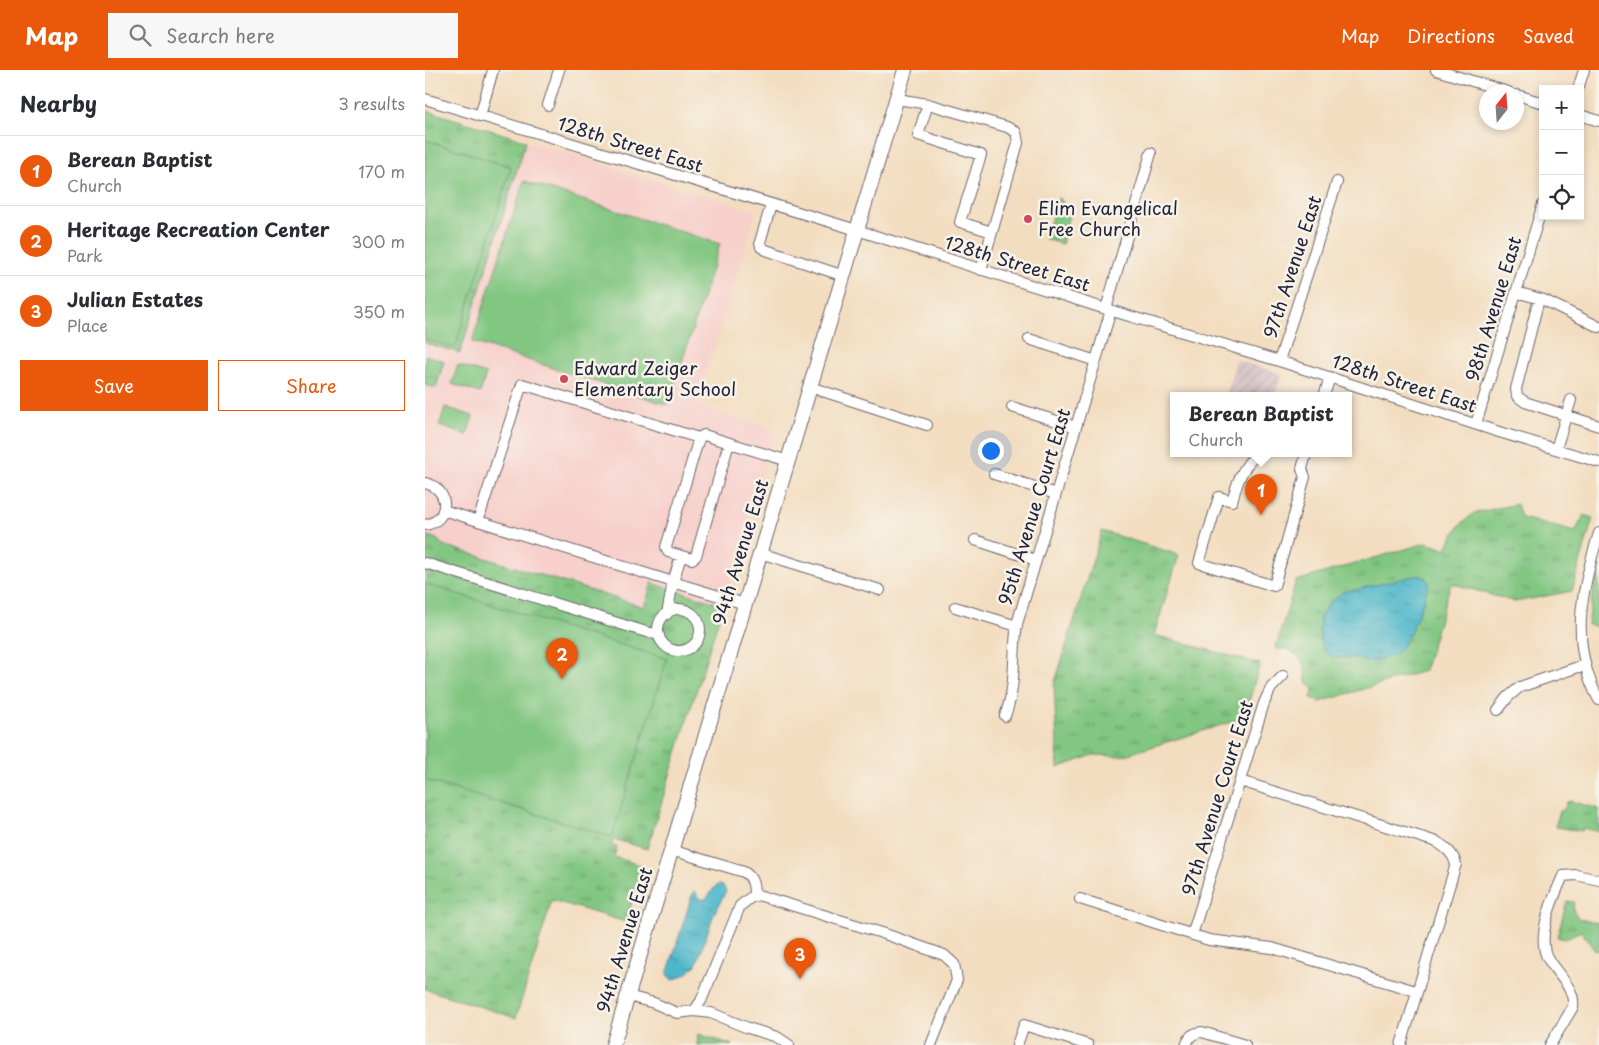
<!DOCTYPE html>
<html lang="en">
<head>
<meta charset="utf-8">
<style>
	:root { --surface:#fff; --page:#f7f7f7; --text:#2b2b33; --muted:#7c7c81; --line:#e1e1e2; --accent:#ea580c }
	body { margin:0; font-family:"Playpen Sans",sans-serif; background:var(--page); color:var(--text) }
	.controls { position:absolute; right:15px; top:15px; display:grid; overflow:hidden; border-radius:0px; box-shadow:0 2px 8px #0003 }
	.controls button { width:45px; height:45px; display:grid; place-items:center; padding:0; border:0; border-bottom:1px solid var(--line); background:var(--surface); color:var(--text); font:25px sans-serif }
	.compass { position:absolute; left:1054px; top:15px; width:45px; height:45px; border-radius:50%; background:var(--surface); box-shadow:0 2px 8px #0003; rotate:17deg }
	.you { position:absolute; left:565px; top:380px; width:18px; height:18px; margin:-12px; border:4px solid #fff; border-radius:50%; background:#1a73e8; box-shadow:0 0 0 8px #1a73e833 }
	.badge { display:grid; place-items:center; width:32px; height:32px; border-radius:50%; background:var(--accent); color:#fff; font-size:16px; font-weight:700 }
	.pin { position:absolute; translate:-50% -41px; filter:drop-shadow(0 1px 2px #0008) }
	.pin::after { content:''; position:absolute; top:26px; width:18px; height:15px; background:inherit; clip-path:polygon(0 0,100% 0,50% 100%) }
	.popup { position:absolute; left:745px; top:322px; width:182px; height:65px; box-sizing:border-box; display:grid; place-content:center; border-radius:0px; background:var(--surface); filter:drop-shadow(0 1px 4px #0005); font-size:16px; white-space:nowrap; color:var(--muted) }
	.popup b { font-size:19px; color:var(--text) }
	.popup::after { content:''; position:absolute; left:50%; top:100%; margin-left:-10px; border:10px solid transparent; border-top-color:var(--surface) }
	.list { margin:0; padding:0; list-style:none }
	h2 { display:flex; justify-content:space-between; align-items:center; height:65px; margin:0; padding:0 20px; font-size:21px }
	h2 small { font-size:16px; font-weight:400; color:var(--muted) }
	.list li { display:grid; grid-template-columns:32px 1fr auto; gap:15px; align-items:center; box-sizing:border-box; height:70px; padding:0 20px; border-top:1px solid var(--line) }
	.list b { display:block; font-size:19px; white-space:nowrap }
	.list p { margin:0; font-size:16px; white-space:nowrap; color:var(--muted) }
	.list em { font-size:16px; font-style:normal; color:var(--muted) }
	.actions { display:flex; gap:10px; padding:15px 20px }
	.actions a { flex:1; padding:11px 0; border:1px solid var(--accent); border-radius:0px; text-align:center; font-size:18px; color:var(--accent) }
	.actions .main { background:var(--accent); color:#fff }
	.icon { flex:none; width:28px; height:28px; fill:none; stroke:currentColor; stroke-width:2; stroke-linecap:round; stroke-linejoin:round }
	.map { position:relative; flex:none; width:1174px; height:975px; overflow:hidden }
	header { display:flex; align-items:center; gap:30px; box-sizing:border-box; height:70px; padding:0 25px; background:var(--accent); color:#fff }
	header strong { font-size:24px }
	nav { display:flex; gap:28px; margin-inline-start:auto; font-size:18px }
	.search { width:350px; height:45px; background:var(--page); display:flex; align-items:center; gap:12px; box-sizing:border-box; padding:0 18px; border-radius:0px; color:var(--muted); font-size:19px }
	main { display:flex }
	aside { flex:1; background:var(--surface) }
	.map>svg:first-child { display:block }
</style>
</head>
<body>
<header>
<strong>Map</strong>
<div class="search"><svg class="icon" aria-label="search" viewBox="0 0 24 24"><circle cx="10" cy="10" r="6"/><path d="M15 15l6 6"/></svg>Search here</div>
<nav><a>Map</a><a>Directions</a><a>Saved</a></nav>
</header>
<main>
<aside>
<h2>Nearby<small>3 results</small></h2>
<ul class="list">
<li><span class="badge">1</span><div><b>Berean Baptist</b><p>Church</p></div><em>170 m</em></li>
<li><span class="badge">2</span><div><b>Heritage Recreation Center</b><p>Park</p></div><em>300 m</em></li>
<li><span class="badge">3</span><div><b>Julian Estates</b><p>Place</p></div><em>350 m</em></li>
</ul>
<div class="actions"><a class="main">Save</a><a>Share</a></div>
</aside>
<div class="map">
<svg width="1174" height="975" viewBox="0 0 1174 975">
	<defs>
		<pattern id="industrial-furrows" width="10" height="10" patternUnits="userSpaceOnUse" patternTransform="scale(1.25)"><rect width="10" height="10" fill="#d2bec2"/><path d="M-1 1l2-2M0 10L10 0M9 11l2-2" fill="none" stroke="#b4a3a8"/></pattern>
		<pattern id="grass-tufts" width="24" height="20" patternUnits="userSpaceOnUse" patternTransform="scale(1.25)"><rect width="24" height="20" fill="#81c681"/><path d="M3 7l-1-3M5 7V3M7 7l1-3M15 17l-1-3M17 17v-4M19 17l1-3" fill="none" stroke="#69a06b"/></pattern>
		<pattern id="water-ripples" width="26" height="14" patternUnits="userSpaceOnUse" patternTransform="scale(1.25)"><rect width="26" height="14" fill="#4db7ca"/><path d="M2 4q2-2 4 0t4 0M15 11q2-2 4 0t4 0" fill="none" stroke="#4094a5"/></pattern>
	</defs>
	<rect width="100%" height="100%" fill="#f7f3e8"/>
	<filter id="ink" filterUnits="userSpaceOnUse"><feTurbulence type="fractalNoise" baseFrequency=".02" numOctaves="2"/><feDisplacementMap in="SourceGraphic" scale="10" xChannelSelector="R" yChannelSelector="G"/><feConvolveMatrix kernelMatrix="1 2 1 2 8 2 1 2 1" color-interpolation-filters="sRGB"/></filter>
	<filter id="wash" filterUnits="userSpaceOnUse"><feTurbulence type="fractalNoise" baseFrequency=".0096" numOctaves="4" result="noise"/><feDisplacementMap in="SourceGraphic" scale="20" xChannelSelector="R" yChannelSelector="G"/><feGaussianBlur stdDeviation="1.12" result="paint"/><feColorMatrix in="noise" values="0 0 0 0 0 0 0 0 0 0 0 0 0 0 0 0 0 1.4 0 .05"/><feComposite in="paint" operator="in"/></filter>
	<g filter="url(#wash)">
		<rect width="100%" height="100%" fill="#f3ddc0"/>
		<path fill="#f7d0cb" d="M101,71L331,141L271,335L350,360L298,535L228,513L220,537L18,475L12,469L0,465V273L35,283Z"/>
		<path fill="url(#industrial-furrows)" d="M811,290L857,304L850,326H801Z"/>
		<path fill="url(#grass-tufts)" stroke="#52745e" d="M0,40L101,71L35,283L0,273Z
			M633,128L636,129L644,145L637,174L620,169Z
			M0,285L19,291L11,318L0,315Z
			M1092,434L1095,444L1097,448L1150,462L1159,445L1168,448L1147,521L1090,532L1026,513L999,601L895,632L886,628L889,619L881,611L880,596L874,587L863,579H850L871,511L1001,473L1020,479L1034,456L1049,443Z
			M677,461L754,485L729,565L835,594L819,648L697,686L668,685L633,698L629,615Z
			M0,465L12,469L18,475L219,537L227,513L298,535L222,779L188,769L187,776L192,777L189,787L218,796L201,852L127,830L91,948L0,919Z
			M1174,495V558L1163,555L1170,511Z
			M1145,731L1174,739V762L1158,758L1157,761L1130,757L1135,741L1139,740L1142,732Z
			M1142,831L1149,832L1148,840L1154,849L1174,853V880L1170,881L1156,861L1139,869L1132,867Z
			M273,964L308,975H272Z"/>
		<path fill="#81c681" stroke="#52745e" d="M0,70L86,97L30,278L0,269Z
			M99,111L295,174L243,335L47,272Z
			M33,295L61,304L55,323L27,314Z
			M20,337L48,346L42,365L14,356Z
			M0,514L242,589L187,767L0,710Z"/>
		<path fill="url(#water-ripples)" stroke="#386c82" d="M989,506H995L1001,507L1004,513C1000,527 983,576 971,583C962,589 951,590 941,592L932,587L918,588L907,587L899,581L896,574L894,560L895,547L904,534L916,523Z
			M293,815C298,815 300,817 301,821L289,844L273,890L270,896L264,902L249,910L246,909L242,905L244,898L268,822L270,821L274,829H281L290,817Z"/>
	</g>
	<g filter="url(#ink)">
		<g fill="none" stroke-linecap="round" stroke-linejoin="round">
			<g stroke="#6b636a" stroke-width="12">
				<path id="minor" d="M1011,0L1083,22
					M1153,19L1159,0
					M1092,25L1118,33
					M0,29L432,160L681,239L854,291L1074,362L1174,392
					M472,29L503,34L582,57L591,62L593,73L556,200
					M503,34L493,65L556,85L535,152L567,162
					M123,35L134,0
					M1155,45L1174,51
					M55,46L68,0
					M346,135L335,172L336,177L341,180L419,206
					M1091,222L1119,230L1174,257
					M1114,229L1091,319L1092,326L1100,332L1174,356
					M681,239L726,83
					M604,269L671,291
					M854,291L912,112
					M385,317L502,355
					M899,326L905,307
					M587,337L651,357
					M1051,354L1118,134
					M274,368L241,477L243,482L267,489L271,486L304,373
					M1131,379L1146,330
					M832,384C817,397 812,413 807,431L794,427L774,493L849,516L880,407L877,399L881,384
					M569,404L631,424
					M0,413C25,418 26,451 0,455
					M18,440L248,512L256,486
					M53,451L97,314L274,368L279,365L363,391
					M1174,463C1156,521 1144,574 1174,630
					M550,470L611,490
					M335,483L455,520
					M0,493L218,561L234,565
					M530,537L592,556
					M233 560a21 21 0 1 1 42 0a21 21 0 1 1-42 0Z
					M242,544L248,512L320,534
					M1073,640L1083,627L1095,617L1159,595
					M580,646C592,615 587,586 592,554L686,240
					M815,711L1012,772C1021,778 1028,783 1031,794L976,975
					M246,780L319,802C328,807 329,816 329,826
					M655,829L784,870L847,878L991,921
					M767,865L839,633L846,618L858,606
					M203,926L229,933L252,943L269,941L286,943L323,958L352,967L364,975
					M269,941L276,931L315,836L325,828L333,825L457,863L519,885L529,894L532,910L506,975
					M592,975L599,955L663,975
					M761,975C764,966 768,963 777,962L820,975
					M1125,975L1148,937C1151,915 1125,900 1120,882C1114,859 1129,826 1138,806L1151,805L1174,810"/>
			</g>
			<g stroke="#6b636a" stroke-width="16">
				<path id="major" d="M188,975L480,0"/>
			</g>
			<use href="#minor" stroke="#fff" stroke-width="10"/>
			<use href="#major" stroke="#fff" stroke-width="14"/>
		</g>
	</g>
	<g fill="#d1495b" stroke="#f7f3e8" stroke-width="2">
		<circle cx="603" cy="149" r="5"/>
		<circle cx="139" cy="309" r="5"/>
	</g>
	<g text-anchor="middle" stroke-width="5" stroke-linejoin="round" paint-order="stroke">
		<g font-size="18" fill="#22223b" stroke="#f7f3e8">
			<text transform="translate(205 75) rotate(17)" y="6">128th Street East</text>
			<text transform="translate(592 194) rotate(17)" y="6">128th Street East</text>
			<text transform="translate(868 197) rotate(-72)" y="6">97th Avenue East</text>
			<text transform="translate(1069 239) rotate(-73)" y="6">98th Avenue East</text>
			<text transform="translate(979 314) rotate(18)" y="6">128th Street East</text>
			<text transform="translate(610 437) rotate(-73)" y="6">95th Avenue Court East</text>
			<text transform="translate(316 482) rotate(-73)" y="6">94th Avenue East</text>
			<text transform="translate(793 728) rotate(-73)" y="6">97th Avenue Court East</text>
			<text transform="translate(200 870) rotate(-73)" y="6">94th Avenue East</text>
		</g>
		<g font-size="18" fill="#22223b" stroke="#f7f3e8" text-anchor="start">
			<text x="613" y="145">Elim Evangelical<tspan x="613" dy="21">Free Church</tspan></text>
			<text x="149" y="305">Edward Zeiger<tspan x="149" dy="21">Elementary School</tspan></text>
		</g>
	</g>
</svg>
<div class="controls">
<button>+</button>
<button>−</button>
<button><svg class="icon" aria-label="locate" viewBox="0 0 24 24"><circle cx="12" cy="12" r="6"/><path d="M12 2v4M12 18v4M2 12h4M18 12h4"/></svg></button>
</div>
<svg class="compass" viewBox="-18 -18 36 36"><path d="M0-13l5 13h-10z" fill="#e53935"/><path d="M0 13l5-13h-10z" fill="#7c7c81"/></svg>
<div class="you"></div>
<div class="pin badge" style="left:836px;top:445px">1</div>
<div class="popup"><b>Berean Baptist</b>Church</div>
<div class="pin badge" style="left:137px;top:609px">2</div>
<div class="pin badge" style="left:375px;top:909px">3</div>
</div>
</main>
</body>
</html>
